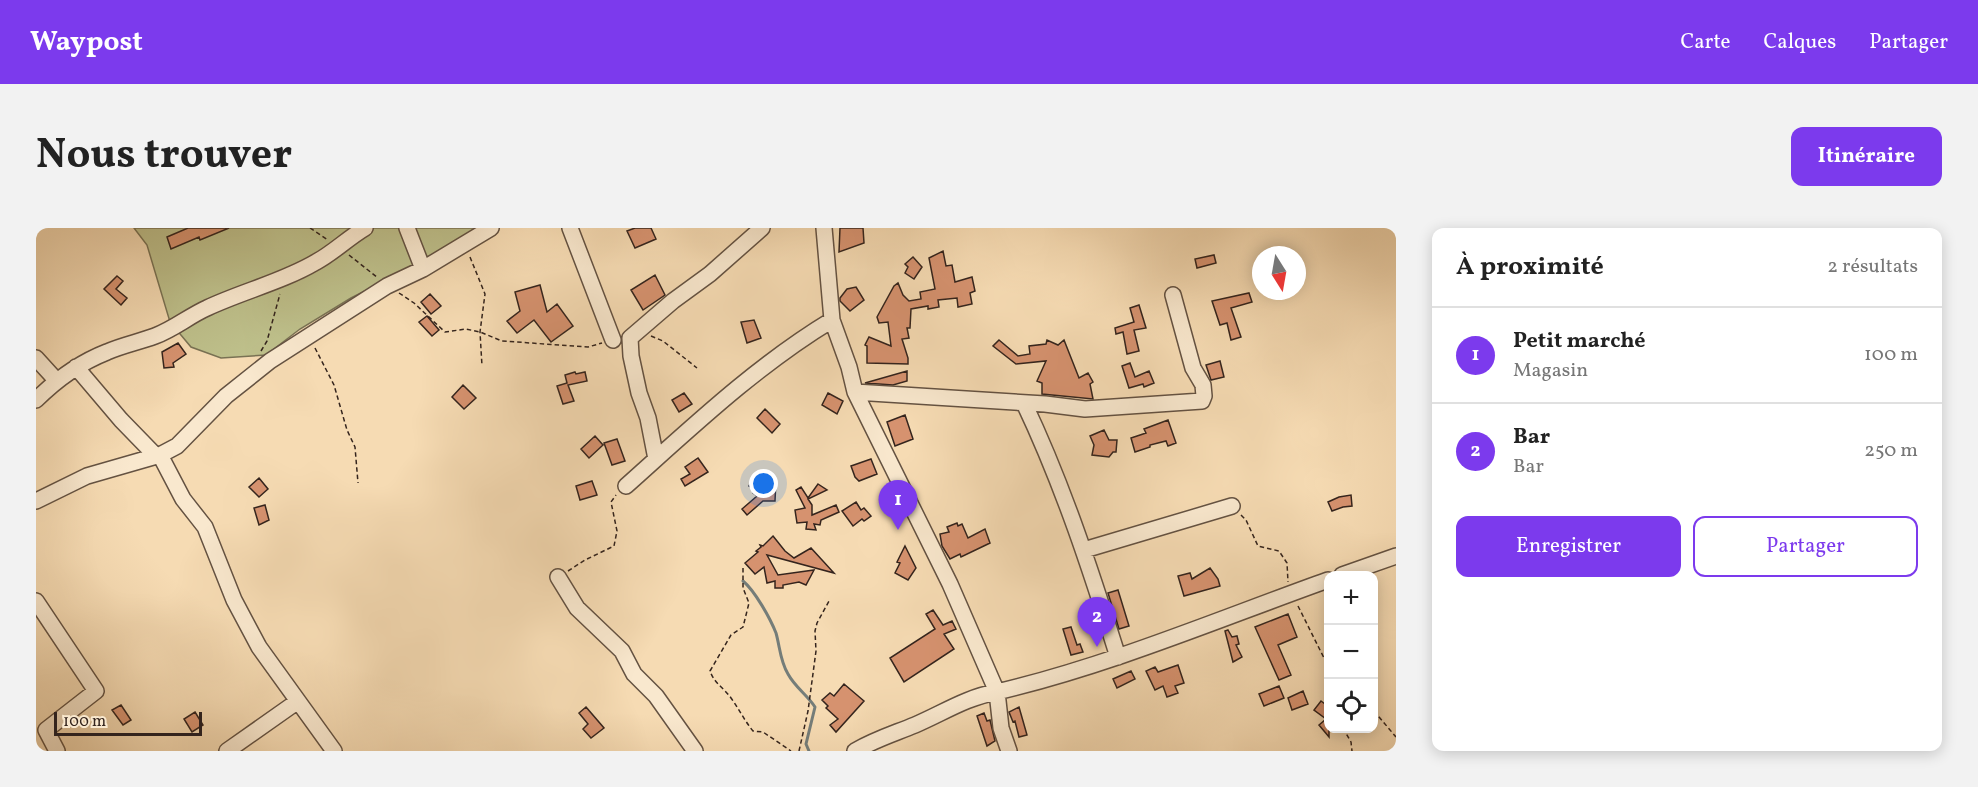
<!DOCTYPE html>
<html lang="fr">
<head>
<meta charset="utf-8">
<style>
	:root { --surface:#fff; --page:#f2f2f2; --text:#222; --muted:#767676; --line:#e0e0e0; --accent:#7c3aed }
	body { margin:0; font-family:Vollkorn,serif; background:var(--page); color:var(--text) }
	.controls { position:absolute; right:18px; bottom:18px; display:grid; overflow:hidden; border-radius:12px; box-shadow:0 3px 15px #0003 }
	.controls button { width:54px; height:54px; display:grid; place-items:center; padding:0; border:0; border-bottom:2px solid var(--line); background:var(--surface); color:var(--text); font:30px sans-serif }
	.compass { position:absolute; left:1216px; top:18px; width:54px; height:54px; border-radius:50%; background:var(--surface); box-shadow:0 3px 15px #0003; rotate:169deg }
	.scale { position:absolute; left:18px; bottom:15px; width:148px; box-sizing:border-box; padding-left:6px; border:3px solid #34241d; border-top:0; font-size:16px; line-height:21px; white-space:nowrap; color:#34241d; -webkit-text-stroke:4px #f9e8ce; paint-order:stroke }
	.you { position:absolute; left:728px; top:256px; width:21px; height:21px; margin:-15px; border:4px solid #fff; border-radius:50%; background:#1a73e8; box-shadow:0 0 0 9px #1a73e833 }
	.badge { display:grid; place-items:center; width:39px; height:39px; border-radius:50%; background:var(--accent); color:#fff; font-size:20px; font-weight:700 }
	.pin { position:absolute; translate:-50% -50px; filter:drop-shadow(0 2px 3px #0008) }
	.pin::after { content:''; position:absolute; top:32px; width:21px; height:18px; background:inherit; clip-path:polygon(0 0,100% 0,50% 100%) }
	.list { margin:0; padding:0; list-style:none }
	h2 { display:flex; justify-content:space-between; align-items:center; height:78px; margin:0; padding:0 24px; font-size:26px }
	h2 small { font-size:20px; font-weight:400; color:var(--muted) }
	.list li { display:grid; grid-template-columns:39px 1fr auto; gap:18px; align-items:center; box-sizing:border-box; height:96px; padding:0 24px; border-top:2px solid var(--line) }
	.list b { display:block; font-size:22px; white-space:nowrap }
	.list p { margin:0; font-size:20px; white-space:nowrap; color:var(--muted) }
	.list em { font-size:20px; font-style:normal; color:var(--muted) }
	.actions { display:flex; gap:12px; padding:18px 24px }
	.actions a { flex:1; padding:14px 0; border:2px solid var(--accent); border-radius:12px; text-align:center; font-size:21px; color:var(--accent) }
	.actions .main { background:var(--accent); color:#fff }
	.icon { flex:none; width:33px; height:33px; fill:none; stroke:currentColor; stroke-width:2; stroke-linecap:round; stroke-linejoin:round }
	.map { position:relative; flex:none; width:1360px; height:523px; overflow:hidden; border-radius:12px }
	header { display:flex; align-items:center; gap:36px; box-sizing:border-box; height:84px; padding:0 30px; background:var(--accent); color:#fff }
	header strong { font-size:28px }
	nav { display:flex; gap:33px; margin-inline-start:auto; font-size:21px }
	.intro { display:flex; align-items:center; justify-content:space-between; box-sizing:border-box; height:144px; padding:0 36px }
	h1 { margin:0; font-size:42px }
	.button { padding:15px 27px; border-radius:12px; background:var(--accent); color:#fff; font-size:21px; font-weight:700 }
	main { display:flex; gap:36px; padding:0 36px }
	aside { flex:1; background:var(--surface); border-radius:12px; box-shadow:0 3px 15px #0003 }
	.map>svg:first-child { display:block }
</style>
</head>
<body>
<header>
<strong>Waypost</strong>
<nav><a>Carte</a><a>Calques</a><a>Partager</a></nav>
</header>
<div class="intro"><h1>Nous trouver</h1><a class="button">Itinéraire</a></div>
<main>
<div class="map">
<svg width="1360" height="523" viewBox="0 0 1360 523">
	<rect width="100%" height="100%" fill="#f6dbb3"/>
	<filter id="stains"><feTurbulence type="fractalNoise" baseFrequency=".00333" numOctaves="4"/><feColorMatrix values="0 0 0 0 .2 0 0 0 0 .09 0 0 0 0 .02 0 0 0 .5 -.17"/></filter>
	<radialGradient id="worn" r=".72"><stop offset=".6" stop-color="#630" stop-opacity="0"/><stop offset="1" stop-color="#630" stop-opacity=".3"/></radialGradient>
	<path fill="#bec08b" stroke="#797254" stroke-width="1.5" d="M98,0H442L410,22L315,70L264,101L230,127L185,130L155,119L134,94L111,17Z"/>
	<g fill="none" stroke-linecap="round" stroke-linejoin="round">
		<path stroke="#757d79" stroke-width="3" d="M707,353C719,363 734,390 740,405C744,419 744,433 752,446C759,459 771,467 779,479L770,516L773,523"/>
	</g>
	<path fill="#d6926f" stroke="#34241d" stroke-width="1.5" d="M152,0H193L164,12L163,9L135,21L131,9Z
		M599,0H615L620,11L599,20L591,3Z
		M804,0H827L828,15L803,24Z
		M907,23L910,38L916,37L919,54L936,49L939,63L934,65L936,76L922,79L921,70L902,72L903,79L892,81V78L875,81L874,100H871L873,110L866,111L872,130V136L831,135V118L829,117L833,109L855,118L852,94L843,95L841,89L858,58L862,55L867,67L873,73L885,71L884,64L899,61L893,30Z
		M1178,27L1180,35L1161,40L1159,31Z
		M877,29L886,39L878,51L869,45L872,39L869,36Z
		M619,47L629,67L607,82L595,62Z
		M81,48L87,53L80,61L91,70L85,77L68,61Z
		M504,57L511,84L521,76L537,98L515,114L498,92L481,105L471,93L484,83L479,64Z
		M820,59L828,72L814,83L804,73V70L811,61Z
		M1213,65L1216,74L1195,80L1205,109L1195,112L1191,95L1184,97L1176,73Z
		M394,66L405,78L395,86L385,74Z
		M1103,77L1110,100L1098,102L1103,123L1091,126L1087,104L1080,106L1079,100L1098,94L1094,80Z
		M391,88L403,102L396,108L383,94Z
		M718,92L725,110L711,115L705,94Z
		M963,112L982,128L994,126L993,118L1010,116L1011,112L1022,117L1028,112L1043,150L1052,145L1057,154L1054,156L1057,171L1006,166V155L1001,153L1010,133L980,136L957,118Z
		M142,115L150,126L137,135L138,139L128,140L126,124Z
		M1184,133L1188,149L1175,152L1170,137Z
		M1094,135L1099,149L1113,143L1118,155L1108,159L1107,156L1093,160L1086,138Z
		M871,143V153L857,157L829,155Z
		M539,144L540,146L549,144L551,153L532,157L538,173L527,176L521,158L531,155L529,147Z
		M427,157L440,170L428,181L416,169Z
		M648,165L656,176L643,184L636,172Z
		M792,165L807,173L801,186L786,177Z
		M729,181L744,196L736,205L721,190Z
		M869,187L877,211L859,218L851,194Z
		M1132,192L1140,215L1132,218L1130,213L1114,217V219L1099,224L1095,210L1110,205L1108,201Z
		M1068,202L1073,212H1081L1080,224H1077L1073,229L1056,227L1058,217L1054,208Z
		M559,208L567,217L553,230L545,221Z
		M581,211L589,233L576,237L568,215Z
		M662,230L672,244L649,258L645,251L654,246L649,239Z
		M835,231L841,246L823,253L819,249L815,238Z
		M720,245L729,251L740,252L739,273H727L711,287L706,281L721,268L717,265L720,262L713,258Z
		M223,250L232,261L223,269L213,259Z
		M556,253L561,267L544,272L540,258Z
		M782,256L791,262L772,271L776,277V287L800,277L803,284L785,292L784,297L778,296L780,302L770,301L771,294L761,295L759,282L769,280L760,262L765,259L772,270Z
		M1315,267L1316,278L1307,279L1296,283L1292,274L1303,269Z
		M820,274L825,282L828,280L835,288L828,293L826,291L817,298L806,283Z
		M229,277L233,292L223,297L218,280Z
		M921,295L922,298L926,296L932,310L949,301L954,315L925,329L924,326L914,331L906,318L904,306L913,304L911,299Z
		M737,308L749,323L758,330L775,320L798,345L731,327L742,347L778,342L770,357L763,354L747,357V360H739V353L731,355L728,339L719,346L709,335L722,324L720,323L725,319L724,317L727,318Z
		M869,318L880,340L872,352L859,345L864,335L861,334Z
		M1174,340L1182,351L1184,358L1148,368L1142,348L1154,345L1156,351Z
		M1082,362L1093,398L1083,401L1072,365Z
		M897,382L907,397L916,393L920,401L908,406L918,421L868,454L854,430L899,401L890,386Z
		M1252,386L1261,409L1242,417L1255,447L1243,452L1219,399Z
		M1035,399L1041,417L1044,416L1047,424L1035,427L1027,401Z
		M1192,402L1196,409L1201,408L1203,416L1200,417L1206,429L1197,434L1189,403Z
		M1142,437L1148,455L1139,458L1142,465L1131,469L1127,458L1119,462L1110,443L1119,439L1122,444Z
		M1095,443L1099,451L1081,460L1077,451Z
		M808,456L828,473L800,504L794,497L802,491L790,480L792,478L786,472L794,465L798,468Z
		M1243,458L1248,470L1228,478L1223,466Z
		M1267,463L1272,476L1256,482L1252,470Z
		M1285,473L1293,479V509L1283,497L1290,491L1278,482Z
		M85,477L95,492L87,497L76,482Z
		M550,479L568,500L555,510L547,501L552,496L543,485Z
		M983,479L991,507L983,509L979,493L977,494L973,484Z
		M159,484L167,497L156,504L148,491Z
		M948,485L951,493L954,492L959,513L951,518L941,488Z"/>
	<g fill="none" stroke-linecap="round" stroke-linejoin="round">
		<g stroke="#645242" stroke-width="18">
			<path id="minor" d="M371,0L387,41
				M534,0L577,112
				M788,0L796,92L813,139L819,164L914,356L961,464C1075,437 1183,391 1292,352
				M0,130L20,152
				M40,139L85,192L120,228
				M819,164L1009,176L1049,181L1166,173L1168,168L1167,157L1157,140L1137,67
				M0,172C21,151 43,135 71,124C87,117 103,114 119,108C138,101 153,88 171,80C207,63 246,54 280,34C297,25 312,10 329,0
				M988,175C1027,257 1055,343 1082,429
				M124,227L147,271L169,299L198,372L223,419L298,523
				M620,231L612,190L603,165L595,128L594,110L637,73L674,46L726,0
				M590,258C656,199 720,138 796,92
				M0,273L51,248L124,227L141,218L190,168L234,133L351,58L387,41L455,0
				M1048,322L1196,278
				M1306,347L1360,328
				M522,349L541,380L586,423L598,446L620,468L659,523
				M0,373L60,463L10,502L21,523
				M191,523L262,473
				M819,523C840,511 857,506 879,497C907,485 931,469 961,464L965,500L973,523"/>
		</g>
		<path stroke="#34241d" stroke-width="1.5" stroke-dasharray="4.5 3" stroke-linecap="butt" d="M274,0L292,12
			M313,27L342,50
			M434,29L449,66L444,104L446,138
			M363,65L378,75L409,104L430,101L444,104L466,113L552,119L566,115
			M615,108L627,113L661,140
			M279,120L298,157L311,202L319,219L322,255
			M225,123L231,113L244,66
			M1205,287L1210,292L1222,318L1243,323L1251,335L1252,354
			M707,340V360L713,375L707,399L695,407L674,443C678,455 688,460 695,470C703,481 708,492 717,503L727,504L755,523
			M532,343L549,332L578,318L581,303L575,274L580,267
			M1262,378L1292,438
			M1338,483L1360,509
			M1307,500L1315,514L1316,523
			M763,523L772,483L780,423L779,403L781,395L793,373"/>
		<use href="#minor" stroke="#f9e8ce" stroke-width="15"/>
	</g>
	<rect width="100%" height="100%" filter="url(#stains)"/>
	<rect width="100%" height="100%" fill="url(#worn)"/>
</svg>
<div class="controls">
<button>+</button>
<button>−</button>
<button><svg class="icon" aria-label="locate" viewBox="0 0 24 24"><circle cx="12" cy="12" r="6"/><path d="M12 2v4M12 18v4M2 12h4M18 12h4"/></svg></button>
</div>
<svg class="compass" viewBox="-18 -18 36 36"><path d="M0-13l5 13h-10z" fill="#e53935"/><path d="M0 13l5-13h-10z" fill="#767676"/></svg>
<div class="scale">100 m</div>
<div class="you"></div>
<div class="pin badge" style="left:862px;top:302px">1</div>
<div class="pin badge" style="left:1061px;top:419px">2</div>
</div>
<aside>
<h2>À proximité<small>2 résultats</small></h2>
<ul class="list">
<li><span class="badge">1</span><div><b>Petit marché</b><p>Magasin</p></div><em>100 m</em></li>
<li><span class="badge">2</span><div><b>Bar</b><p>Bar</p></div><em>250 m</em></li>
</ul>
<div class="actions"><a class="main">Enregistrer</a><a>Partager</a></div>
</aside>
</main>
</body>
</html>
